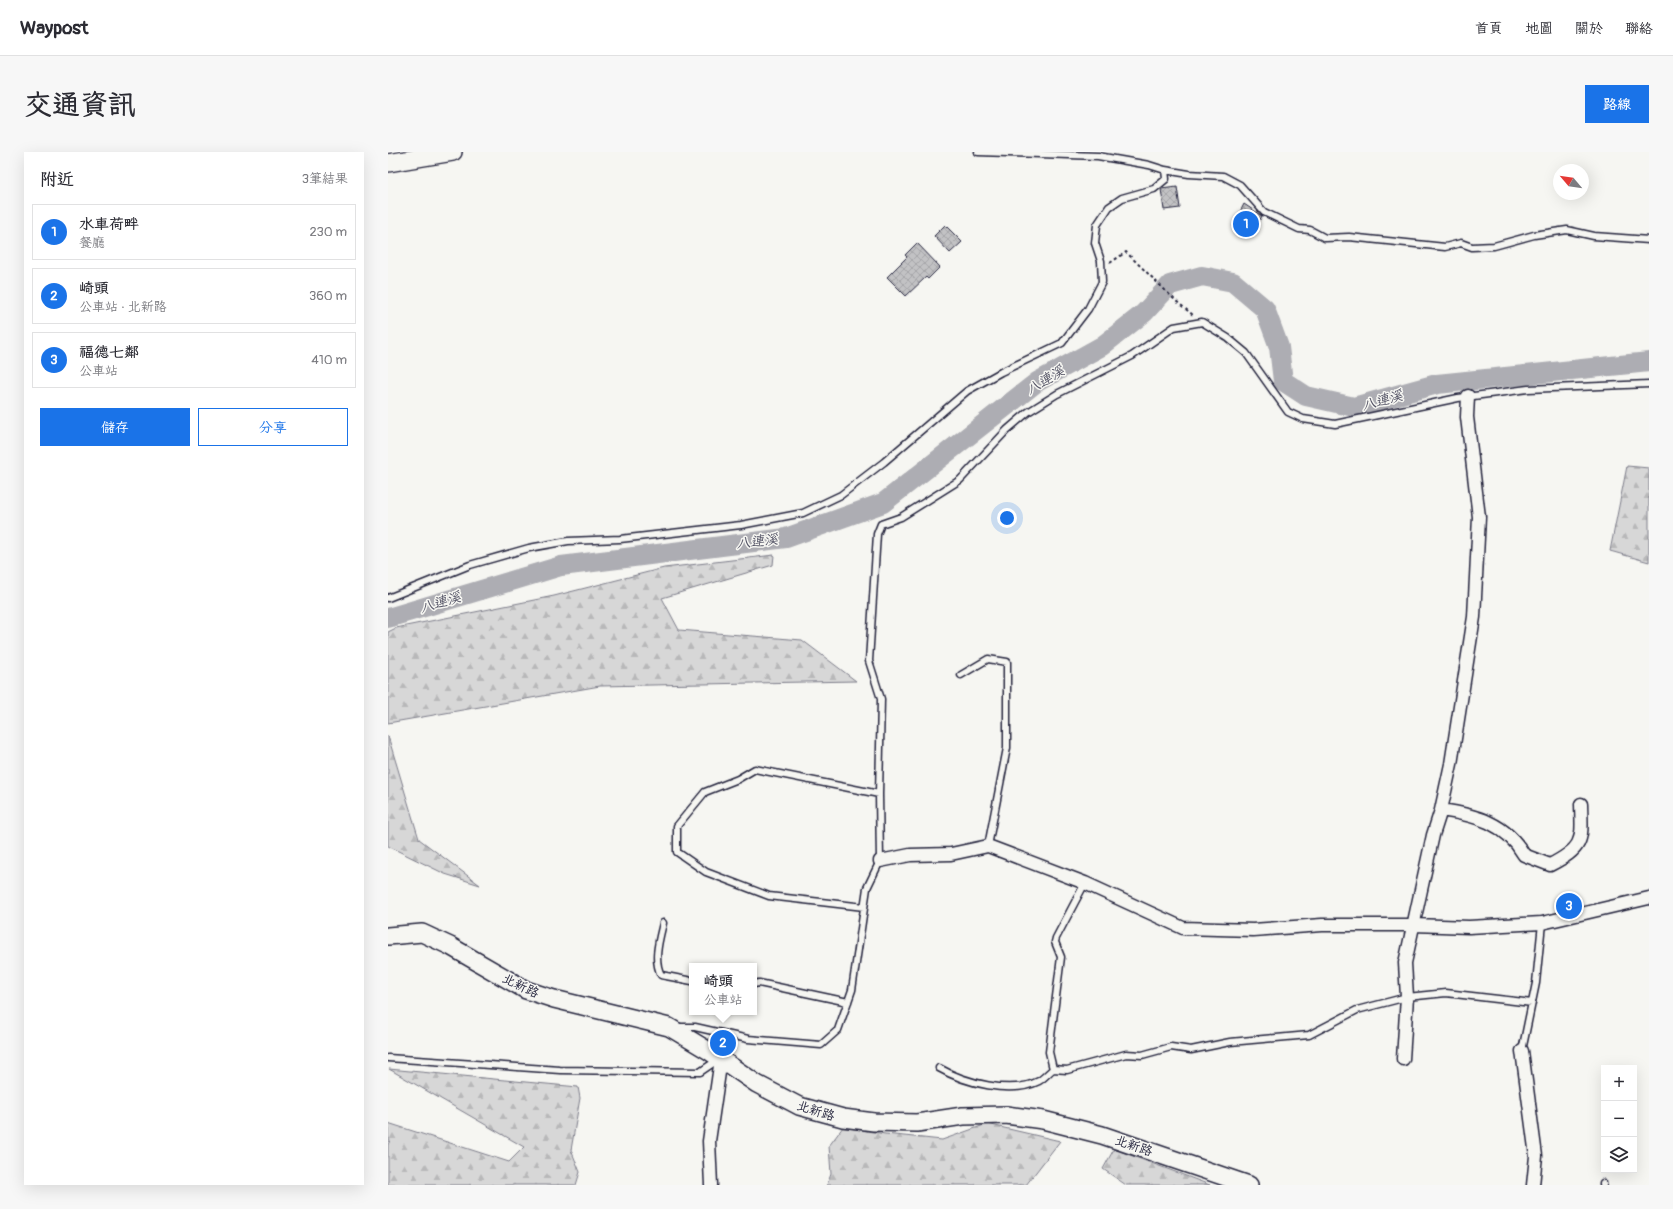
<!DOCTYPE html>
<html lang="zh-TW">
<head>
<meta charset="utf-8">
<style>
	:root { --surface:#fff; --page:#f7f7f7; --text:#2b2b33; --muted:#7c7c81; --line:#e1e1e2; --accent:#1a73e8 }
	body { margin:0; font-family:Pangolin,"LXGW WenKai TC",sans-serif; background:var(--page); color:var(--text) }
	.controls { position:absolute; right:12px; bottom:12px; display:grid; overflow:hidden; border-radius:0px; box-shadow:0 4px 16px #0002 }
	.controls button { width:36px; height:36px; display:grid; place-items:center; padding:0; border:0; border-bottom:1px solid var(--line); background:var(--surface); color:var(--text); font:20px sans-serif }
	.compass { position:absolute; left:1165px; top:12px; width:36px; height:36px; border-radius:50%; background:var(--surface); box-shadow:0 4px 16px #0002; rotate:299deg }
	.you { position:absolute; left:619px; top:366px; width:14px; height:14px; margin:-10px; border:3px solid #fff; border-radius:50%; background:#1a73e8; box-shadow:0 0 0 6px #1a73e833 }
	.badge { display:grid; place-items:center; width:26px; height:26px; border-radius:50%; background:var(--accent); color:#fff; font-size:13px; font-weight:700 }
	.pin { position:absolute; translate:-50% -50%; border:2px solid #fff; box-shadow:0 1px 4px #0006 }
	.popup { position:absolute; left:301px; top:811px; width:68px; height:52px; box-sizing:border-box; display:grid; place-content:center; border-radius:0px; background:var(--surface); filter:drop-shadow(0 1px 3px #0005); font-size:13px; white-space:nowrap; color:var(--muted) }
	.popup b { font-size:15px; color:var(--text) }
	.popup::after { content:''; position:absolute; left:50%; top:100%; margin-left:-8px; border:8px solid transparent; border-top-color:var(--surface) }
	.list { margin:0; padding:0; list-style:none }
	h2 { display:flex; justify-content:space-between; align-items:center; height:52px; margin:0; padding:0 16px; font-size:17px }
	h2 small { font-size:13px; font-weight:400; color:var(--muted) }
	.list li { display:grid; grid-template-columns:26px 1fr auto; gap:12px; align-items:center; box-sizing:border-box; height:56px; margin:0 8px 8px; padding:0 8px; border:1px solid var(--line); border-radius:0px }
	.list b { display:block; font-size:15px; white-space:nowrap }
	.list p { margin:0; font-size:13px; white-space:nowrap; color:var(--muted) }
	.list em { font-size:13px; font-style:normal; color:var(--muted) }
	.actions { display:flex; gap:8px; padding:12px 16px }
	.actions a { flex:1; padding:9px 0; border:1px solid var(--accent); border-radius:0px; text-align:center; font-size:14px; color:var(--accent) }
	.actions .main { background:var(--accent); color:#fff }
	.icon { flex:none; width:22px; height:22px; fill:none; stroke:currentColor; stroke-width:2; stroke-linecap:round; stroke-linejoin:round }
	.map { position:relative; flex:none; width:1261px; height:1033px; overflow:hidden; border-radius:0px }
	header { display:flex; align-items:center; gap:24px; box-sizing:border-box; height:56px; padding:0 20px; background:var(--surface); border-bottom:1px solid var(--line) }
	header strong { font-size:19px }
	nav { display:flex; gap:22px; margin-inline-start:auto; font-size:14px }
	.intro { display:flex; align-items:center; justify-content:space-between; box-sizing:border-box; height:96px; padding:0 24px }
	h1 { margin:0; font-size:28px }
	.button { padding:10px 18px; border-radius:0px; background:var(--accent); color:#fff; font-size:14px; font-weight:700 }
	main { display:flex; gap:24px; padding:0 24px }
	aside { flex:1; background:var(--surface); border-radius:0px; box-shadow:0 4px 16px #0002 }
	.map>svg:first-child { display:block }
</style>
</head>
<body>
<header>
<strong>Waypost</strong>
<nav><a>首頁</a><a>地圖</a><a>關於</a><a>聯絡</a></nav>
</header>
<div class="intro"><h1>交通資訊</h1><a class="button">路線</a></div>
<main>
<aside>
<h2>附近<small>3筆結果</small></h2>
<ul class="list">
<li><span class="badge">1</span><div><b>水車荷畔</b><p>餐廳</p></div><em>230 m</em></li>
<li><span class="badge">2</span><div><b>崎頭</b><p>公車站 · 北新路</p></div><em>360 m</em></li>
<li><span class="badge">3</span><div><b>福德七鄰</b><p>公車站</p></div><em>410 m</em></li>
</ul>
<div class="actions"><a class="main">儲存</a><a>分享</a></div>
</aside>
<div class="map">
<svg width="1261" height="1033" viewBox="0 0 1261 1033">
	<defs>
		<pattern id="forest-firs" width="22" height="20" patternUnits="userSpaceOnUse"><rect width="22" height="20" fill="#d7d7d7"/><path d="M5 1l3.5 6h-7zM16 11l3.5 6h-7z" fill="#b8b8b9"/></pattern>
		<pattern id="building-cross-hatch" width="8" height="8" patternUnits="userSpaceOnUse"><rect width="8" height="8" fill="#c2c2c4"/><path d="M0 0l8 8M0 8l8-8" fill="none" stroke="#a6a6a9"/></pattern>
	</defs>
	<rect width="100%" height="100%" fill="#f6f6f2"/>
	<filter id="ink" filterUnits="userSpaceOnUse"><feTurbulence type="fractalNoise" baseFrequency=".025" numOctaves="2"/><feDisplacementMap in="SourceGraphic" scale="8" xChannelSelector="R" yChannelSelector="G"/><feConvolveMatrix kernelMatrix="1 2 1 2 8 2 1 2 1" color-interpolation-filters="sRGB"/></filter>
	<g filter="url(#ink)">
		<path fill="url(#forest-firs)" stroke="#7c7c89" d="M1239,314L1261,316V410L1222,399Z
			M386,403L385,413L274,446L291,478L414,488L468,529L212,534L0,571V480L8,476L166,444L276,416Z
			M0,584L31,687L92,733L57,722L0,694Z
			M1,917L190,935L192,946L183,998L192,1020L188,1033H0V993L2,988L0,985V971L121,1010L136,995Z
			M599,972L672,989L638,1033H439L443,1022L441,994L455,975L497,982L554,988Z
			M726,997L822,1033H738L715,1017Z"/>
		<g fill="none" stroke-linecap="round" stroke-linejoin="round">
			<path stroke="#adadb3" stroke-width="20" d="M0,466L173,414L398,386L495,351L649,230L714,194L756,161L782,133L814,124L845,130L877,157L891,195L895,229L918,244L966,255L1049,232L1261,210"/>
		</g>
		<path fill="url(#building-cross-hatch)" stroke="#22223b" d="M789,35L792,56L776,58L773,37Z
			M856,52L874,64L863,84L845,74Z
			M557,73L574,90L562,101L546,84Z
			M529,91L552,115L540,127L538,125L518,144L499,125L519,105L517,103Z"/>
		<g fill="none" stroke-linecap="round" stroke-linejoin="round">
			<g stroke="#22223b" stroke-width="9">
				<path id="lane" d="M777,18L801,22L835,24L852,33L876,60L911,77L922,78L937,86L961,85L1057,95L1073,91L1084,95L1106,94L1146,83L1179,78L1206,84L1261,88
					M0,446L82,413L141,396L180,389L232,387L353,373L415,361L453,343L496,310L579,239L613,220L674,191L700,157L714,130L713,109L707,91L709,73L721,55L734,46L766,37L778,27L777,18L761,13L710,4L590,0
					M573,523L600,507L619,510V596L600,694
					M476,755L381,744L318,720L289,700V674L317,640L350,627L367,617L491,642
					M275,771C271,788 265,808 273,823L304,829
					M366,832L371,831L460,850
					M290,875H307L360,887L433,893L450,878L464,838L479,736L492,709L491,642L493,547L481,509L489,382L493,372L513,365L572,328L619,278L640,260L669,242L744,204L786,175L814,170L840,186L858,201L900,260L915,267L947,272L1070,246L1140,237L1261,232
					M1134,899L1148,831L1154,771
					M0,906L172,918L312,920L331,907
					M551,916C577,931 623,943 651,929C656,926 661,920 665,917L679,918L738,902L754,903L783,895L803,898L842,890L921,883L969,858L1019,845L1058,841L1144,851
					M665,917L661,900L673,805L667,790L668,786L697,731
					M1215,1033V1031"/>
			</g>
			<g stroke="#22223b" stroke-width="15">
				<path id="street" d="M1053,658C1088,663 1118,671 1136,703L1162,713C1197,695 1194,688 1193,652
					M492,709L522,703L563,702L600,694L697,731L795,776L865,778L934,773H1026L1081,775L1154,771L1261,746
					M1134,899L1148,1004L1145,1033
					M1015,907L1019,845L1017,811L1045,683L1053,658L1063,612L1086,465L1091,365L1079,265L1080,244
					M323,1033L321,989L333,907"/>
			</g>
			<g stroke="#22223b" stroke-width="20">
				<path id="secondary" d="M0,11L65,0
					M0,784L34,781L62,794L138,838L166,847L281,875L321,899L369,932L411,954L455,966L486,970L529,971L575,964L618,963L655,968L714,983L861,1033"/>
			</g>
			<path stroke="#22223b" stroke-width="2" stroke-dasharray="3 3" stroke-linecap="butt" d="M722,111L738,100L788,149L805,163"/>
			<use href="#lane" stroke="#f6f6f2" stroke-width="6"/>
			<use href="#street" stroke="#f6f6f2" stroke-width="12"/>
			<use href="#secondary" stroke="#f6f6f2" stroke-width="17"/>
		</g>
	</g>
	<g text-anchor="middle" stroke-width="3" stroke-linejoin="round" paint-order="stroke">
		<g font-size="13" fill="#22223b" stroke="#f6f6f2">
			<text transform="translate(133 833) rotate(26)" y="5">北新路</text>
			<text transform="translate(428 958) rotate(17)" y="5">北新路</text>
			<text transform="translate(746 993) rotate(19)" y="5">北新路</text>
		</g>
		<g font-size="14" font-style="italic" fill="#535365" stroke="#f6f6f2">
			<text transform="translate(657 228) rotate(-32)" y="5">八連溪</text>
			<text transform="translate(994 248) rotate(-16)" y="5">八連溪</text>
			<text transform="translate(369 389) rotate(-7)" y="5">八連溪</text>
			<text transform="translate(52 450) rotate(-17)" y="5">八連溪</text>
		</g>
	</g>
</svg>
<div class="controls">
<button>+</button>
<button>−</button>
<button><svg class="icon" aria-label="layers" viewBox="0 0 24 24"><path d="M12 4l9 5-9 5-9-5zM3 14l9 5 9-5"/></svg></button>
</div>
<svg class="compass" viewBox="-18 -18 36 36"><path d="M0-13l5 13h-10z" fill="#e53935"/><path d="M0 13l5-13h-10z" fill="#7c7c81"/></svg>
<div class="you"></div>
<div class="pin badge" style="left:858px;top:72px">1</div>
<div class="pin badge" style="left:335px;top:891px">2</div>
<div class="popup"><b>崎頭</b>公車站</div>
<div class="pin badge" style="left:1181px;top:754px">3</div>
</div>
</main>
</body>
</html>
